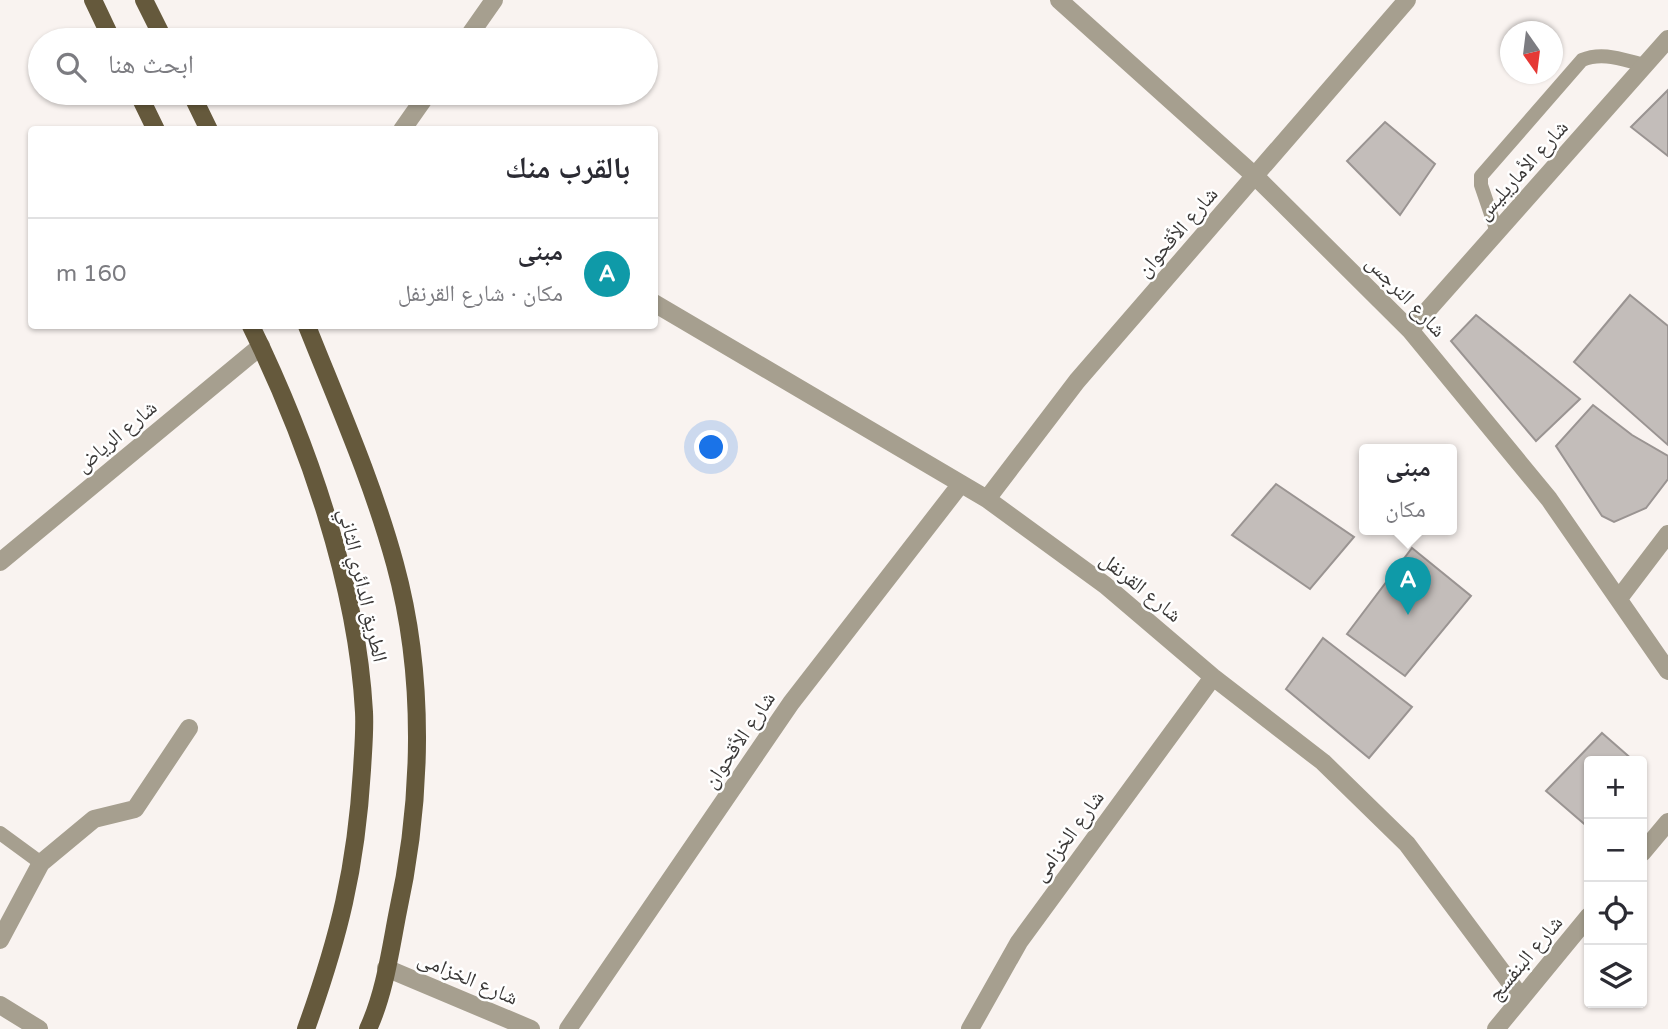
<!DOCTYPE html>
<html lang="ar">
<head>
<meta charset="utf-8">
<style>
	:root { --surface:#fff; --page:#f7f7f7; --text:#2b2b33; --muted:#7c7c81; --line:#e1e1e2; --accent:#7c3aed }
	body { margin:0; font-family:"Varela Round","Noto Naskh Arabic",sans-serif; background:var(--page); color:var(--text); direction:rtl }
	.controls { position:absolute; right:21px; bottom:21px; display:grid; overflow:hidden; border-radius:7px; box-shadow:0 2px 5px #0004 }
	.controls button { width:63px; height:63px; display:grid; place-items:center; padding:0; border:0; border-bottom:2px solid var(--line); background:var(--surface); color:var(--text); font:35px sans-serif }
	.compass { position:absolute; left:1500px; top:21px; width:63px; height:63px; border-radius:50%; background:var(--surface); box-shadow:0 2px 5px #0004; rotate:166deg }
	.you { position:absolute; left:712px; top:448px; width:24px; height:24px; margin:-18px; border:5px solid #fff; border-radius:50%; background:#1a73e8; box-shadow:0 0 0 10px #1a73e833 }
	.badge { display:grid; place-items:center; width:46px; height:46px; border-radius:50%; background:var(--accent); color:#fff; font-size:23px; font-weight:700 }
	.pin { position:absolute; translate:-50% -58px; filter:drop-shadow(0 2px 4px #0008) }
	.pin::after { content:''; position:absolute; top:37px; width:24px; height:21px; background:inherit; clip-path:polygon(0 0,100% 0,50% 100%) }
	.popup { position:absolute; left:1359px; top:444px; width:98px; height:91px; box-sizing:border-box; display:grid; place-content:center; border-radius:7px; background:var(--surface); filter:drop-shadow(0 2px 5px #0005); font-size:23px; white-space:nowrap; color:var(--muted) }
	.popup b { font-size:26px; color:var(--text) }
	.popup::after { content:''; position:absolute; left:50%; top:100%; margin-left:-14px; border:14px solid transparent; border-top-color:var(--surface) }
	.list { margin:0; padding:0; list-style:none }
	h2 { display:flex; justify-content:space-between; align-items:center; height:91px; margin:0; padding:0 28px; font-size:30px }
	h2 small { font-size:23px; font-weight:400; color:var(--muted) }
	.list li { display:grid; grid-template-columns:46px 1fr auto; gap:21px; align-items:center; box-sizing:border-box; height:112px; padding:0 28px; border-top:2px solid var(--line) }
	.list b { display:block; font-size:26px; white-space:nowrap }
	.list p { margin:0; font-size:23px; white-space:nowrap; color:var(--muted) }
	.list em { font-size:23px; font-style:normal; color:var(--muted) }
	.icon { flex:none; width:38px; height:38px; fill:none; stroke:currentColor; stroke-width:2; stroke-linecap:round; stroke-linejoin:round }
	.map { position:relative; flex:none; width:1668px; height:1029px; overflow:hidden; direction:ltr }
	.search { position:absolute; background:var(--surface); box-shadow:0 2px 5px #0004; left:28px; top:28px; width:630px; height:77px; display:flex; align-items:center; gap:18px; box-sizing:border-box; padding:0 24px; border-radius:38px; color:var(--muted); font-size:26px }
	.panel { position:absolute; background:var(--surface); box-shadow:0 2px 5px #0004; left:28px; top:126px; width:630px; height:203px; border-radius:7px; direction:rtl }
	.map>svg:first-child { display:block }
</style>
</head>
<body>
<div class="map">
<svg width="1668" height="1029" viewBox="0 0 1668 1029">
	<rect width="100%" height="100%" fill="#f9f3f0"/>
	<path fill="#c3bdba" stroke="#9a9492" stroke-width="2" d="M1668,90V156L1631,127Z
		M1385,122L1435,164L1400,215L1347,161Z
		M1630,295L1668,326V445L1574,362Z
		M1476,315L1580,399L1536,441L1451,341Z
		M1593,405L1632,435L1668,456V479L1646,508L1614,522L1602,516L1556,446Z
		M1276,484L1354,537L1310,589L1232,535Z
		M1412,548L1471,596L1405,676L1347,634Z
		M1323,638L1412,707L1369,758L1286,689Z
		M1602,733L1634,761H1589V828L1546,791Z"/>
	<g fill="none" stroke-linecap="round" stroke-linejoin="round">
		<path stroke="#a69f8f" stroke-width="14" d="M1497,232L1481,185V176L1582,60C1603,51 1623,60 1645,65
			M0,833L41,863"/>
		<path stroke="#a69f8f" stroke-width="18" d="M1059,0L1256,177L1410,330L1549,499L1668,671
			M466,40L494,0
			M402,130L428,93
			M654,303L987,499L1105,585L1213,677L1323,762L1407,844L1521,997
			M1410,330L1668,39
			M987,499L1077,381L1407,0
			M0,562L261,346
			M1620,597L1668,534
			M1642,853L1668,822
			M0,940L41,863L94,819L135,809L189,728
			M386,968L531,1029
			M0,1005L39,1029
			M568,1029L791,703L960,485
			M970,1029L1019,942L1213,677
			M1496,1029L1589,916"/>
		<path stroke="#65593c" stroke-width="18" d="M93,0L112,40
			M144,0L164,40
			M138,93L156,130
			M191,93L209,130
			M251,326C307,441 357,583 364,712C365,731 363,751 362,770C356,869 339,937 306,1029
			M307,326C338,404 373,483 395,564C426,677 422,803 397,916C390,953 384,995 368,1029"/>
	</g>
	<g text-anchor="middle" stroke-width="5" stroke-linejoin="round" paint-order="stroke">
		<g font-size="21" fill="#3a3837" stroke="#fff">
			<text transform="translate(1522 170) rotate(-48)" y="7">شارع الأماريليس</text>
			<text transform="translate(1177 232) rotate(-49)" y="7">شارع الأقحوان</text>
			<text transform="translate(1406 296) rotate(46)" y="7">شارع النرجس</text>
			<text transform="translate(116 436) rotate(-40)" y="7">شارع الرياض</text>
			<text transform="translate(363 585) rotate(77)" y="7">الطريق الدائري الثاني</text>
			<text transform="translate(1141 587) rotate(39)" y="7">شارع القرنفل</text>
			<text transform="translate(739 740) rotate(-56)" y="7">شارع الأقحوان</text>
			<text transform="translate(1068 836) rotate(-54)" y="7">شارع الخزامى</text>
			<text transform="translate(1525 958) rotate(-50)" y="7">شارع البنفسج</text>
			<text transform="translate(468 978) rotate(23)" y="7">شارع الخزامى</text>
		</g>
	</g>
</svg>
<div class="controls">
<button>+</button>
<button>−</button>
<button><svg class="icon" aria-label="locate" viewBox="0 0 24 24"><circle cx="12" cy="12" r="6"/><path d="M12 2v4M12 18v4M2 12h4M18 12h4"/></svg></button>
<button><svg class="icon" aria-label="layers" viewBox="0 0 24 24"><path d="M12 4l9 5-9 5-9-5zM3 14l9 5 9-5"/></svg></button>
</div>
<svg class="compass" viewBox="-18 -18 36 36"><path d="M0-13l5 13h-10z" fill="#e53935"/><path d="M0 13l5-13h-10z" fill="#7c7c81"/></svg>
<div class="you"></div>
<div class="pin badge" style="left:1408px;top:615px;background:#0f9aa8">A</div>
<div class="popup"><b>مبنى</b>مكان</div>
<div class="search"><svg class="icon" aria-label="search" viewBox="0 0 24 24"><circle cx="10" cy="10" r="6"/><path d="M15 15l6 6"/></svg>ابحث هنا</div>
<section class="panel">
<h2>بالقرب منك<small></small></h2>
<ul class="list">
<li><span class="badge" style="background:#0f9aa8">A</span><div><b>مبنى</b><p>مكان · شارع القرنفل</p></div><em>160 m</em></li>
</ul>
</section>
</div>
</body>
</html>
